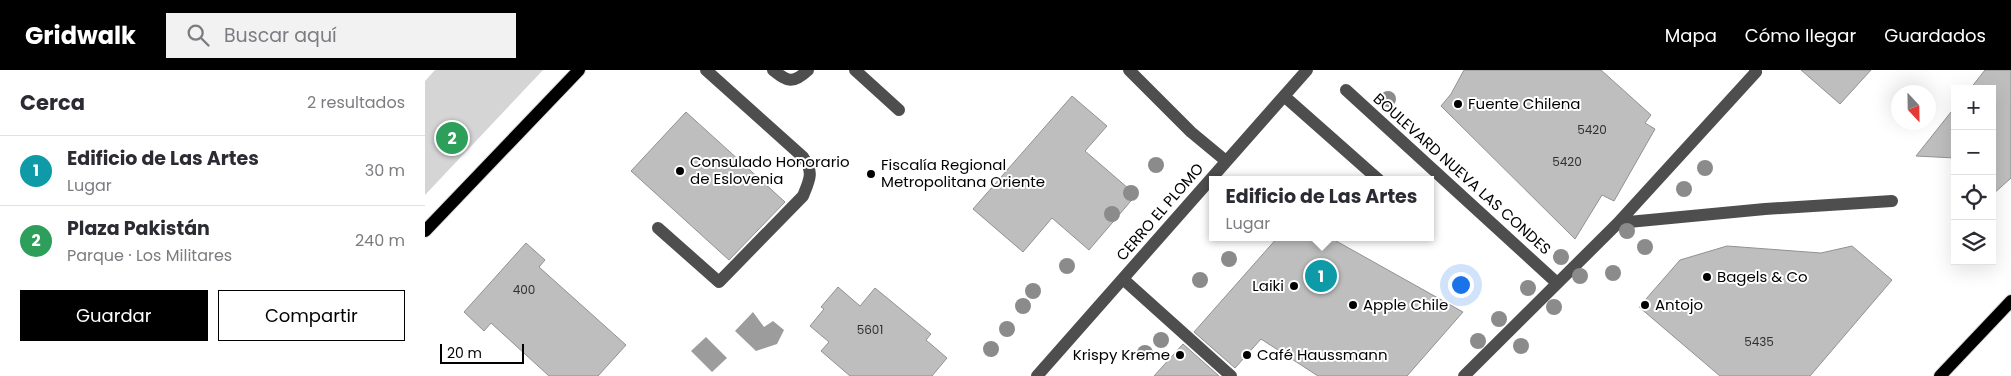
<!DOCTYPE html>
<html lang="es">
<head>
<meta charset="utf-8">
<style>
	:root { --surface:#fff; --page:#f2f2f3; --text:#2b2b33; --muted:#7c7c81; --line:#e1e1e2; --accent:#000 }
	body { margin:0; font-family:Poppins,sans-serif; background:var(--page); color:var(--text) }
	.controls { position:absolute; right:15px; top:15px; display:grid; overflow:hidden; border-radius:0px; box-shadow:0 5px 20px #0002 }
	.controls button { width:45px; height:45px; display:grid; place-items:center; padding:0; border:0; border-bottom:1px solid var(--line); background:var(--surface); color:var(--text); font:25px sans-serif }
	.compass { position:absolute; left:1466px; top:15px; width:45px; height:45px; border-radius:50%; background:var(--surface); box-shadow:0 5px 20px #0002; rotate:158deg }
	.scale { position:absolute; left:15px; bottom:12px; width:84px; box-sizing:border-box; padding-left:5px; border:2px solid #000; border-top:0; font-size:14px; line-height:18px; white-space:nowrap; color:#000; -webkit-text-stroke:4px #fff; paint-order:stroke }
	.you { position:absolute; left:1035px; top:214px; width:18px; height:18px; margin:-12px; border:4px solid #fff; border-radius:50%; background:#1a73e8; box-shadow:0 0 0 8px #1a73e833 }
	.badge { display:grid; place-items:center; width:32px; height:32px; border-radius:50%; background:var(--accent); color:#fff; font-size:16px; font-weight:700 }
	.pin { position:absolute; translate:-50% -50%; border:2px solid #fff; box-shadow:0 1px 5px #0006 }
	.popup { position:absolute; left:784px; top:106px; width:225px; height:65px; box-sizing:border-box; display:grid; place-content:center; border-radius:0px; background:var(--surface); filter:drop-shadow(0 1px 4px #0005); font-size:16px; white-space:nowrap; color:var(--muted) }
	.popup b { font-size:19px; color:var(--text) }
	.popup::after { content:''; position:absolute; left:50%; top:100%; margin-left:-10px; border:10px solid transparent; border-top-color:var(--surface) }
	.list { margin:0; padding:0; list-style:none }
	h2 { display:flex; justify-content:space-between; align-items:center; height:65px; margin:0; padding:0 20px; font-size:21px }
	h2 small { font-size:16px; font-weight:400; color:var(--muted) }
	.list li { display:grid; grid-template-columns:32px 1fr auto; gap:15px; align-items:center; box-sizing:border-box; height:70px; padding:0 20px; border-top:1px solid var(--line) }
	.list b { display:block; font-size:19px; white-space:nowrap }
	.list p { margin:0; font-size:16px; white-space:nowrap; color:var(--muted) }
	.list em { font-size:16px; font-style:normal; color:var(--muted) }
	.actions { display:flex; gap:10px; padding:15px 20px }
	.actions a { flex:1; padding:11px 0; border:1px solid var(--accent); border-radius:0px; text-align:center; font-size:18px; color:var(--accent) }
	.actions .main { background:var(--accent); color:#fff }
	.icon { flex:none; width:28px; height:28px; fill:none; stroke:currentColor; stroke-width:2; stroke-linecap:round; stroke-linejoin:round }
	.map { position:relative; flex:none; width:1586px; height:306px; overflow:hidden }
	header { display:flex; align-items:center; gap:30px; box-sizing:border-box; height:70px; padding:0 25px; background:var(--accent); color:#fff }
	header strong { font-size:24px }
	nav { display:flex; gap:28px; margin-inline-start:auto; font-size:18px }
	.search { width:350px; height:45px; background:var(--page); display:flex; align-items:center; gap:12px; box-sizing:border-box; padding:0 18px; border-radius:0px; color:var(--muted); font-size:19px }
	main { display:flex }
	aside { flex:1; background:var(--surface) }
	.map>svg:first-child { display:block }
</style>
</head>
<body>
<header>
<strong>Gridwalk</strong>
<div class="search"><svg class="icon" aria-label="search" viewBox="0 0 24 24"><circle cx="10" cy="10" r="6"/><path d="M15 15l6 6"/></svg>Buscar aquí</div>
<nav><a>Mapa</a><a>Cómo llegar</a><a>Guardados</a></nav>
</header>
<main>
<aside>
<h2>Cerca<small>2 resultados</small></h2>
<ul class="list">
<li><span class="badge" style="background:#0f9aa8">1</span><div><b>Edificio de Las Artes</b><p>Lugar</p></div><em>30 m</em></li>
<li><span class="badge" style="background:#2e9e5b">2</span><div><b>Plaza Pakistán</b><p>Parque · Los Militares</p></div><em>240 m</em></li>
</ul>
<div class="actions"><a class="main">Guardar</a><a>Compartir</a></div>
</aside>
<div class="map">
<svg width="1586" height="306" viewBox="0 0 1586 306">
	<rect width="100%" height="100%" fill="#fff"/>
	<path fill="#d5d5d5" d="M10,0H118L0,125V11Z"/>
	<path fill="#9c9c9c" d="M328,242L339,257L348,251L359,260L352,274L331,281L310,261Z
		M281,267L302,288L287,302L266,281Z"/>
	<path fill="#bebebe" stroke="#929292" d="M1039,0H1176L1226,45L1220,53L1230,59L1189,131L1177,125L1150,169L1016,36L1026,24Z
		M1376,0H1446L1415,34Z
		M1560,0H1586V108L1567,125V19H1545Z
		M647,26L682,56L660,81L711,125L664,180L627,148L598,182L548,139Z
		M1530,37V88L1491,86Z
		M261,42L360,132L304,190L206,101Z
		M853,167H904L1038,242L982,306H893L836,269L810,298L769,262Z
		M101,173L120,190L114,197L201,275L173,306H124L66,253L59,261L39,242Z
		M1302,176L1396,183L1427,176L1467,210L1385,306H1295L1214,237L1255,190Z
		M413,217L435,236L450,218L506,264L501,270L522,288L507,306H425L396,281L404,272L385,256L399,239L396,237Z
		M758,274L794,306H729Z"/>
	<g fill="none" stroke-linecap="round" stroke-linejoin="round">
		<g stroke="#dbdbdb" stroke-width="14">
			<path id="major" d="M0,161L154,0
				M1515,306L1586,231"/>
		</g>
		<path stroke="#4e4e4e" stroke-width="12" d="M348,0C363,12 368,14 383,0
			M430,0L474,40
			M704,0L766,62L801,91
			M921,20L1132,213
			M859,26L954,110
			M1193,153L1331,2L1330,0
			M233,158L294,212L378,126C385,109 389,102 378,87L281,0
			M698,209L806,306
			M612,306L882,0
			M1039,306L1193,153L1340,139L1467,131"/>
		<use href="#major" stroke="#000" stroke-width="12"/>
	</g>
	<g fill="#8b8b8b">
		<circle cx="963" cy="29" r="8"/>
		<circle cx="731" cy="95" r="8"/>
		<circle cx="1280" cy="98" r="8"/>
		<circle cx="1259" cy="119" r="8"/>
		<circle cx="706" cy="123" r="8"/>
		<circle cx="687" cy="144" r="8"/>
		<circle cx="1202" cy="161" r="8"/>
		<circle cx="1220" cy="177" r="8"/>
		<circle cx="1136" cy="187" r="8"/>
		<circle cx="804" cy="189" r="8"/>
		<circle cx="642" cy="196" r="8"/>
		<circle cx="1188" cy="203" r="8"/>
		<circle cx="1155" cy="206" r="8"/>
		<circle cx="775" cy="210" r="8"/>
		<circle cx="1103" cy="218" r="8"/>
		<circle cx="608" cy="221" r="8"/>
		<circle cx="598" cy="236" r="8"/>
		<circle cx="1129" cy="237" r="8"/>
		<circle cx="1074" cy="249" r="8"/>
		<circle cx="582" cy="259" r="8"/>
		<circle cx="736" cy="270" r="8"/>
		<circle cx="1053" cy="271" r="8"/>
		<circle cx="1096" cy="276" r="8"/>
		<circle cx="566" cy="279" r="8"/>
		<circle cx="720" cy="283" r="8"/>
	</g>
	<g fill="#000" stroke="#fff" stroke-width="2">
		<circle cx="1033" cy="34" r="5"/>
		<circle cx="255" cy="101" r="5"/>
		<circle cx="446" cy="104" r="5"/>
		<circle cx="1282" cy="207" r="5"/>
		<circle cx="869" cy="216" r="5"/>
		<circle cx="928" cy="235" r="5"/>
		<circle cx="1220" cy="235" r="5"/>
		<circle cx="755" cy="285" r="5"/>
		<circle cx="822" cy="285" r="5"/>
	</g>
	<g text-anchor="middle" stroke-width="4" stroke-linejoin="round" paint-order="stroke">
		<g font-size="12" fill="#303030">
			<text x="1167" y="64">5420</text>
			<text x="1142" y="96">5420</text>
			<text x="99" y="224">400</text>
			<text x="445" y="264">5601</text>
			<text x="1334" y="276">5435</text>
		</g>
		<g font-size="15" fill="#000" stroke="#fff" text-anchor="start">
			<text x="1043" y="39">Fuente Chilena</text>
			<text x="265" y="97">Consulado Honorario<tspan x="265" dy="17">de Eslovenia</tspan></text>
			<text x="456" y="100">Fiscalía Regional<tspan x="456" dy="17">Metropolitana Oriente</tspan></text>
			<text x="1292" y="212">Bagels &amp; Co</text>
			<text x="859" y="221" text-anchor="end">Laiki</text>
			<text x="938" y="240">Apple Chile</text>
			<text x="1230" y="240">Antojo</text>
			<text x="745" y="290" text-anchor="end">Krispy Kreme</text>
			<text x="832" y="290">Café Haussmann</text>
		</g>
		<g font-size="15" fill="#000" stroke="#fff">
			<text transform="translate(1037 104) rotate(42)" y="5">BOULEVARD NUEVA LAS CONDES</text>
			<text transform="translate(735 142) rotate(-49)" y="5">CERRO EL PLOMO</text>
		</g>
	</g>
</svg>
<div class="controls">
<button>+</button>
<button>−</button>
<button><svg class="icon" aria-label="locate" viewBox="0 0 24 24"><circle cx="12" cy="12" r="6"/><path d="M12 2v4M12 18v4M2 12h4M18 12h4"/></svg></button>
<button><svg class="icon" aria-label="layers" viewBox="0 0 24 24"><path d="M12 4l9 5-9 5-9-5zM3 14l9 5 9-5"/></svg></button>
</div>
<svg class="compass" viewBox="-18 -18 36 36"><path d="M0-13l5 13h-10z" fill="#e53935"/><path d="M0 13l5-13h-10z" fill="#7c7c81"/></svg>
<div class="scale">20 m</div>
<div class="you"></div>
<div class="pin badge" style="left:896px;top:206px;background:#0f9aa8">1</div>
<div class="popup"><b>Edificio de Las Artes</b>Lugar</div>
<div class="pin badge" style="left:27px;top:68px;background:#2e9e5b">2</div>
</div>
</main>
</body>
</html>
